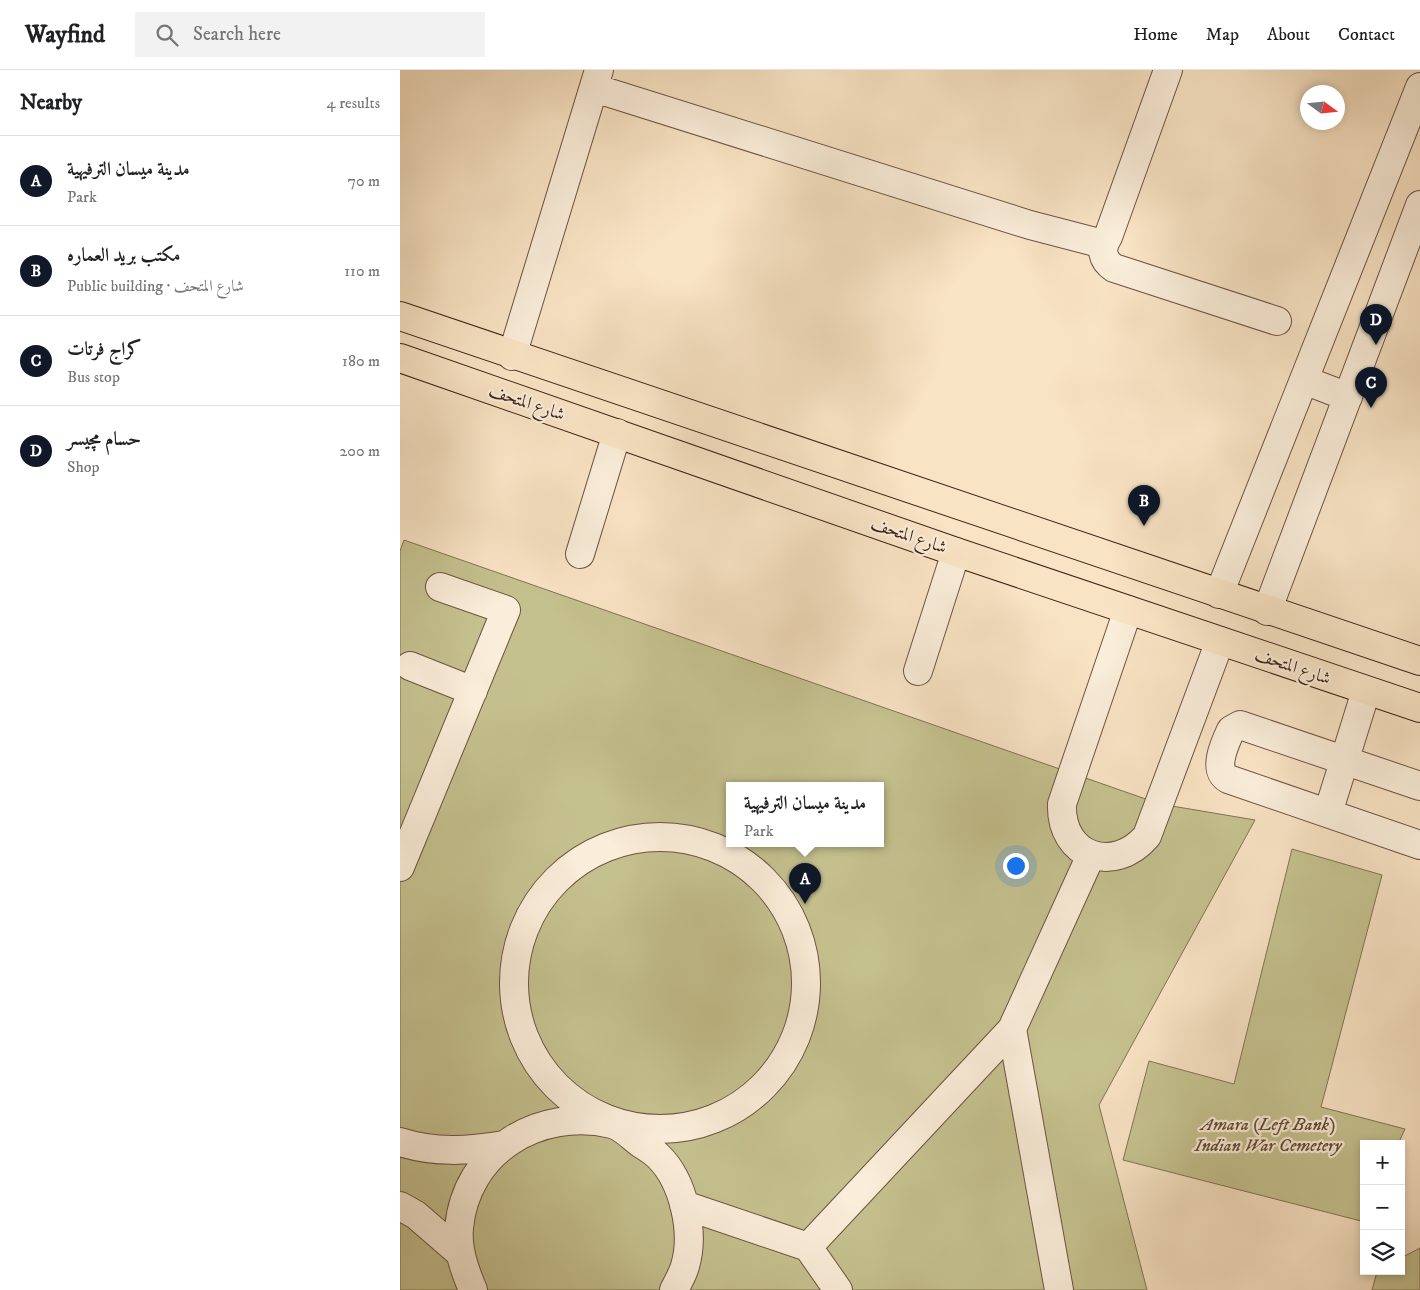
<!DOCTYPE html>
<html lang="en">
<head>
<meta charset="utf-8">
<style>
	:root { --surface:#fff; --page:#f2f2f2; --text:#202124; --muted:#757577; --line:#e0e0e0; --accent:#111827 }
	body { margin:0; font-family:"IM FELL DW Pica",Amiri,serif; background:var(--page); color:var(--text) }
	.controls { position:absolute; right:15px; bottom:15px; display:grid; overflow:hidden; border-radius:0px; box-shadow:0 2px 8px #0003 }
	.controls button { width:45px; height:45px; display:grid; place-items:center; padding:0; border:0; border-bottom:1px solid var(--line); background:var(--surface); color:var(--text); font:25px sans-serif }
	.compass { position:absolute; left:900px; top:15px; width:45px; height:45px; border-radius:50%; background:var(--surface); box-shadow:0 2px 8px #0003; rotate:105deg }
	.you { position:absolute; left:615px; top:795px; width:18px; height:18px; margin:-12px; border:4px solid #fff; border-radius:50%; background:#1a73e8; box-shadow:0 0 0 8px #1a73e833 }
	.badge { display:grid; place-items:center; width:32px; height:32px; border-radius:50%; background:var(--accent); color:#fff; font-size:16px; font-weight:700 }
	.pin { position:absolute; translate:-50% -41px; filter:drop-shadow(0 1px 2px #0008) }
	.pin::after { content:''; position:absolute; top:26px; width:18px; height:15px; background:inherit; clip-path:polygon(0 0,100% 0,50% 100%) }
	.popup { position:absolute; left:326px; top:712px; width:158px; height:65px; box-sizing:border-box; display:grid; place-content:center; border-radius:0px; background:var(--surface); filter:drop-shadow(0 1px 4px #0005); font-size:16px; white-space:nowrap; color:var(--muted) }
	.popup b { font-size:19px; color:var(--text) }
	.popup::after { content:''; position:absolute; left:50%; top:100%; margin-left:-10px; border:10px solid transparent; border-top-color:var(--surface) }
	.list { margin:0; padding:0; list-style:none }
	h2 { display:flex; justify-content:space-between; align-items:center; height:65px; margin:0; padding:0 20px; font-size:21px }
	h2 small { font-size:16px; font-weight:400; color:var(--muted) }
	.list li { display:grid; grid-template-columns:32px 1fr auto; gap:15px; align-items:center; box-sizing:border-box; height:90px; padding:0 20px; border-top:1px solid var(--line) }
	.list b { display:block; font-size:19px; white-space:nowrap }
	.list p { margin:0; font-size:16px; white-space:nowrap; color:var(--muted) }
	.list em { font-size:16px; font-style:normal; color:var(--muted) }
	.icon { flex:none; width:28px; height:28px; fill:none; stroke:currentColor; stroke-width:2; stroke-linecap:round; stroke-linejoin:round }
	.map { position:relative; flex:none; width:1020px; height:1220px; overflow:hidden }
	header { display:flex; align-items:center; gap:30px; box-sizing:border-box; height:70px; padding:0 25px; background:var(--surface); border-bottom:1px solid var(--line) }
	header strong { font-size:24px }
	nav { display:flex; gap:28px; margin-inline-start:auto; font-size:18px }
	.search { width:350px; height:45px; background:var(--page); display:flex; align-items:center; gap:12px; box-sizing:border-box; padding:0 18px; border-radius:0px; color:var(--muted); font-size:19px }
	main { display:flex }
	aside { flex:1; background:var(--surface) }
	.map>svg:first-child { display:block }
</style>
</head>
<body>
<header>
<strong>Wayfind</strong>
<div class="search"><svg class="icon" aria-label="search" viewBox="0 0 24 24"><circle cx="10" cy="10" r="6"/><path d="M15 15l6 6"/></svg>Search here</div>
<nav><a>Home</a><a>Map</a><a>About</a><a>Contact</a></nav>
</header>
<main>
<aside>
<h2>Nearby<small>4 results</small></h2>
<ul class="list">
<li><span class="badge">A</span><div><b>مدينة ميسان الترفيهية</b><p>Park</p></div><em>70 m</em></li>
<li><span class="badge">B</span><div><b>مكتب بريد العماره</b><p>Public building · شارع المتحف</p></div><em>110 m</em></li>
<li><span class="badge">C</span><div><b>كراج فرتات</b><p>Bus stop</p></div><em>180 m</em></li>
<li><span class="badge">D</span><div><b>حسام مچيسر</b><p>Shop</p></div><em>200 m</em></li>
</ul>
</aside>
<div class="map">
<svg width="1020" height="1220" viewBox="0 0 1020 1220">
	<rect width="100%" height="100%" fill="#f8e3c4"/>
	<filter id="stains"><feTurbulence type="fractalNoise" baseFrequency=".004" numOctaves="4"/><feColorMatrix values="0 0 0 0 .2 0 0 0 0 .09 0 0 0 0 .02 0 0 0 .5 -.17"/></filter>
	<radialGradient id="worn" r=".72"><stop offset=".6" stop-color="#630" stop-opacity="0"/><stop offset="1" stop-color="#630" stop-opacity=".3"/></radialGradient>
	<path fill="#c5c18f" stroke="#827254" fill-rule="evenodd" d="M4,470L760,734L855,750L699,1035L747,1220H0V481ZM330,715H480V773H330Z
		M892,779L982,805L921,1037L1005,1059L998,1074H964V1145L961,1151L723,1090L749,991L834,1014Z
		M1020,1178V1220H972L977,1202L1001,1201V1188Z"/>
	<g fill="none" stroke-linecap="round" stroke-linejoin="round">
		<g stroke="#6d5343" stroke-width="30">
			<path id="minor" d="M768,0L708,167C700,179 702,190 714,198L877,251
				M194,18L630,155L703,174
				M112,286L199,0
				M904,310L948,327
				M180,484L217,363
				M819,524L1020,17
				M728,540L662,734C660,787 714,805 747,766L820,571
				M867,541L1020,135
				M10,596L73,621
				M518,601L556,482
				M1020,716L840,655L831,660C825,673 812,700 828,709L1020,775
				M928,743L966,621
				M114 913a146 146 0 1 1 292 0a146 146 0 1 1-292 0Z
				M0,797L106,540L40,517
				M612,959L659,1220
				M0,1072C35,1083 68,1081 104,1075
				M284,1135L408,1177L612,959L691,785
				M0,1136L16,1145L61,1184
				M408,1177L438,1220
				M73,1220C65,1201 57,1180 59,1158C66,1081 139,1037 212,1054C221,1056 232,1067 240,1073C246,1077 253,1081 258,1086C284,1111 295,1163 285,1196C283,1204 278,1212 274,1220"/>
		</g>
		<g stroke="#3f2318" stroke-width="30">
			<path id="major" d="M0,246L1020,591
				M0,288L556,482L1020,638"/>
		</g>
		<use href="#minor" stroke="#faedd9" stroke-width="28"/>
		<use href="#major" stroke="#f8e3c4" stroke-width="28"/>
	</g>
	<g text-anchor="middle" stroke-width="4.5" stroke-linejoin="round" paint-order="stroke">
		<g font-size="18" fill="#3f2318" stroke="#faedd9">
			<text transform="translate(127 332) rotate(19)" y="6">شارع المتحف</text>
			<text transform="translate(509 465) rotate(19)" y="6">شارع المتحف</text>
			<text transform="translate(893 596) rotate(19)" y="6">شارع المتحف</text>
		</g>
		<g font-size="18" font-style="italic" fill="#604a36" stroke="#faedd9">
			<text x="868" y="1060">Amara (Left Bank)<tspan x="868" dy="21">Indian War Cemetery</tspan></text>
		</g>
	</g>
	<rect width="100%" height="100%" filter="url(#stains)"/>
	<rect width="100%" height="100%" fill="url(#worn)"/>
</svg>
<div class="controls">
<button>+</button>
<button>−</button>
<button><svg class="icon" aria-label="layers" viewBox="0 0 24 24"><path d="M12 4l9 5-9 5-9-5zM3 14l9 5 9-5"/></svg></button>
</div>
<svg class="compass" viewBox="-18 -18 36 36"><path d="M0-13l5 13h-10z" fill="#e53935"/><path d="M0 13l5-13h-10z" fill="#757577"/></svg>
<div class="you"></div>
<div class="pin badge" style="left:405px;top:834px">A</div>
<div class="popup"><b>مدينة ميسان الترفيهية</b>Park</div>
<div class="pin badge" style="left:744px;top:456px">B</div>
<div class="pin badge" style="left:971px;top:338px">C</div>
<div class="pin badge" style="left:976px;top:275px">D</div>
</div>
</main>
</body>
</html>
